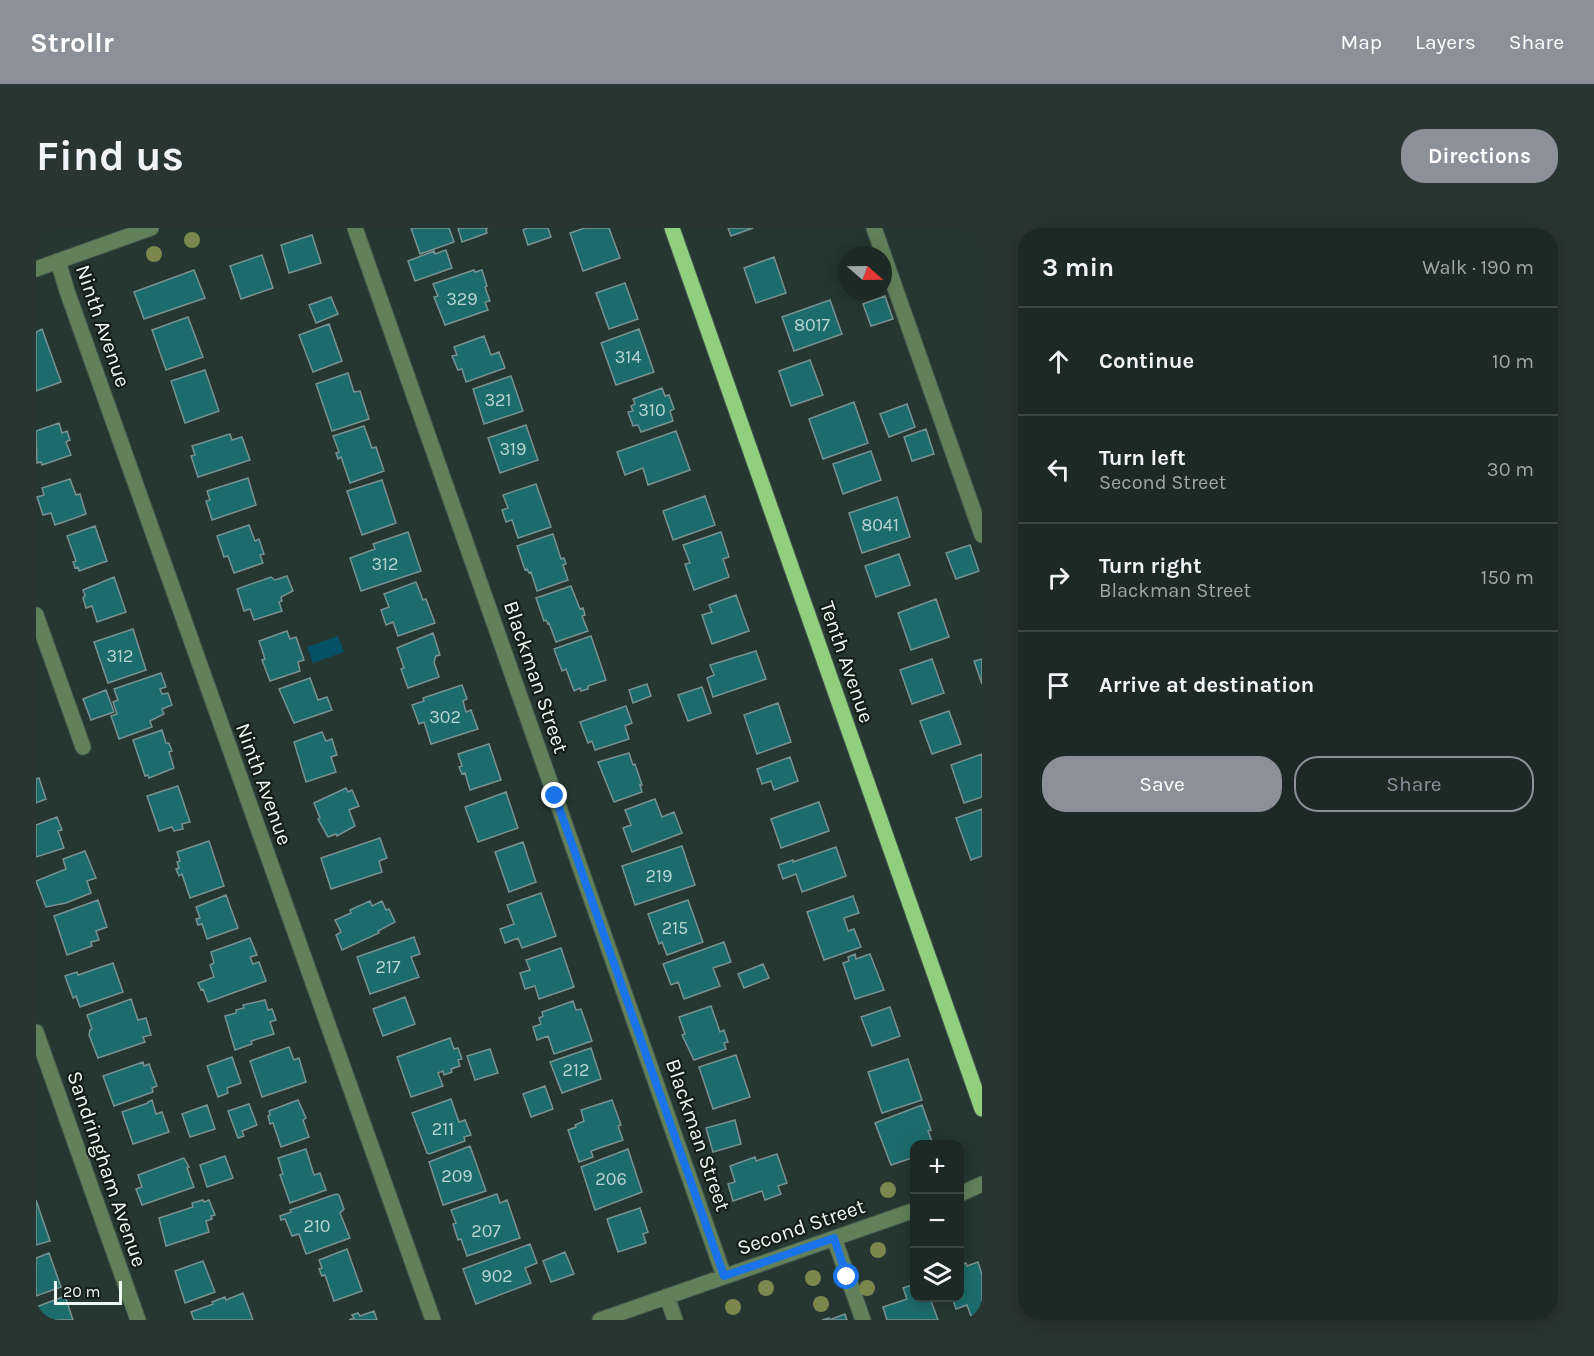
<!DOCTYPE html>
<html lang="en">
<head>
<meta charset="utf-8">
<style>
	:root { --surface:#1c2924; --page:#293531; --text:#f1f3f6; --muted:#a0a6a6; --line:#3a4541; --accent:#8c9099 }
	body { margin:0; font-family:Karla,sans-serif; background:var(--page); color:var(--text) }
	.controls { position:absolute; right:18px; bottom:18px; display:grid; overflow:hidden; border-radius:12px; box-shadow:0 3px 15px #0003 }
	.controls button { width:54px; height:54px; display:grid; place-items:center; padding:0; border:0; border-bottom:2px solid var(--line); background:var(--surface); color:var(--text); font:30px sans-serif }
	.compass { position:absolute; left:802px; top:18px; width:54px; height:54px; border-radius:50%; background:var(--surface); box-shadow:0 3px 15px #0003; rotate:110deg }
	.scale { position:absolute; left:18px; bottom:15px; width:68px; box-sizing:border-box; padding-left:6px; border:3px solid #edf8f3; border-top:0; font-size:16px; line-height:21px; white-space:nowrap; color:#edf8f3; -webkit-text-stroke:4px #151d19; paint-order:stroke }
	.stop { position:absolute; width:18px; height:18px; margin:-14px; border:4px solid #1a73e8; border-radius:50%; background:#fff }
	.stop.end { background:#1a73e8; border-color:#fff; box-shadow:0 2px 6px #0008 }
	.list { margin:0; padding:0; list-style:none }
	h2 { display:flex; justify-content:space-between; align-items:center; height:78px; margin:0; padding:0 24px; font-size:26px }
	h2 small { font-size:20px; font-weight:400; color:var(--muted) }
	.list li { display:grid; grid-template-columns:39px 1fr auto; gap:18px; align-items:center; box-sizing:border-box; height:108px; padding:0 24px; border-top:2px solid var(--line) }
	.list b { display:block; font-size:22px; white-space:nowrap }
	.list p { margin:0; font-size:20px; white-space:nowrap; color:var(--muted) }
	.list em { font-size:20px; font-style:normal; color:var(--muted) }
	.actions { display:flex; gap:12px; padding:18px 24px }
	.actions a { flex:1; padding:14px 0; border:2px solid var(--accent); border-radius:24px; text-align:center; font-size:21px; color:var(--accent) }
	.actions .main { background:var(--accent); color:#fff }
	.icon { flex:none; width:33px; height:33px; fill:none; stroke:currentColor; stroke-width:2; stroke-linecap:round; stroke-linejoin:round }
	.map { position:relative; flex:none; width:946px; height:1092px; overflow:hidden; border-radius:24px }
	header { display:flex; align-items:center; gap:36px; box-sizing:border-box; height:84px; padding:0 30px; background:var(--accent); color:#fff }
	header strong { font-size:28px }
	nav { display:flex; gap:33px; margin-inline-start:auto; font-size:21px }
	.intro { display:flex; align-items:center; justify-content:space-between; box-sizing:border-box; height:144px; padding:0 36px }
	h1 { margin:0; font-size:42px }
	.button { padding:15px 27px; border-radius:24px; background:var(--accent); color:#fff; font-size:21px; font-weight:700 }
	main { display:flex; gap:36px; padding:0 36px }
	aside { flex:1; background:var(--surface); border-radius:24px; box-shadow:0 3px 15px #0003 }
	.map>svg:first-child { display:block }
</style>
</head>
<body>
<header>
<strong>Strollr</strong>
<nav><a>Map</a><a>Layers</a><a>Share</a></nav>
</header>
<div class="intro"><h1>Find us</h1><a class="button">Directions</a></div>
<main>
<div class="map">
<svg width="946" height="1092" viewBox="0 0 946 1092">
	<rect width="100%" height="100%" fill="#253730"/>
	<path fill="#045065" d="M302,408L308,424L277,435L271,419Z"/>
	<path fill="#1d6c6d" stroke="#799191" stroke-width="1.5" d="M375,0H413L418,14L384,26Z
		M422,0H452L450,1L451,5L426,14Z
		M491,0H512L515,9L492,17L487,2Z
		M549,0H573L584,30L547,43L534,5Z
		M692,0H717L695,8Z
		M276,7L285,35L253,45L245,17Z
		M410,22L416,40L379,53L372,33L398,23L399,26Z
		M226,27L237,60L205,71L194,38Z
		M738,29L750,65L720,75L708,40Z
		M158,42L169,70L108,91L98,64Z
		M438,42L439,44L446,42L451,58L449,59L454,73L449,74L452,82L409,97L398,69L402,68L397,56Z
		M589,55L602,91L573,101L560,65Z
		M849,68L857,91L835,98L827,76Z
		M295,69L302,86L280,95L273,77Z
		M794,72L806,106L758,123L746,89Z
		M152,89L167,129L130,142L116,102Z
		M293,96L306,133L277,144L263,107Z
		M6,101L25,154L0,163V104Z
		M603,101L618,144L580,157L565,115Z
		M448,108L455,127L463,124L469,140L430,154L426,141L422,142L416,128L421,127L418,119Z
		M774,132L787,167L755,178L743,143Z
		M169,142L183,183L149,195L135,153Z
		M312,145L318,164L324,163L333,191L296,203L280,156Z
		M475,148L487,183L448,196L437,161Z
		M626,160L629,168L633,167L638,181L634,183L637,193L605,204L602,197L597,198L592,184L597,183L595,178L599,176L597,171Z
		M818,174L832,215L787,231L773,191Z
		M871,176L879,199L853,209L844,186Z
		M23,195L26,205L31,203L34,212L30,214L35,227L6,237L5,234L1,235L0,203Z
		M490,197L502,232L464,245L452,210Z
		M328,198L336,220L340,219L348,243L314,255L305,229L302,231L300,225L303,224L297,208Z
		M890,201L898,226L876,233L868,209Z
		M640,203L654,242L612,257L607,240L589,247L581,224Z
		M194,206L196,212L206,209L214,232L162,249L155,228L159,227L156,218Z
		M835,223L845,252L807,266L797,236Z
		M212,250L220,277L176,292L170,273L174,272L171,263Z
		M34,251L40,267L44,266L50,286L19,297L15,285L7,287L1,269L8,267L6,260Z
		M346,252L360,295L326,307L311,263Z
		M500,256L515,299L482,310L476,292L470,294L466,282L472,280L467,267Z
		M669,268L679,297L637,312L627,283Z
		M861,269L874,309L826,325L813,285Z
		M213,297L219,313L223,311L228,326L224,327L227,335L198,345L192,328L188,329L181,308Z
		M59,298L71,333L43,343L42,339L39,340L37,334L40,333L31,308Z
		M372,304L385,343L325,363L314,330L339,321L337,316Z
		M685,304L693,329L687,331L693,349L658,362L649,336L654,335L647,317Z
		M517,306L525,331L528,330L530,336L527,337L532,352L501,363L495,344L493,345L491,341L489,342L481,318Z
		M934,317L943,343L920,351L910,325Z
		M863,326L874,357L840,369L829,338Z
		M251,348L257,363L245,369L246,373L243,374L246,383L218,392L214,381L208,383L201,361L235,349L239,352Z
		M78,349L90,384L61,394L56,378L50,380L47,370L49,367L47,362Z
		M380,354L387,372L390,371L399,395L362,408L357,394L350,397L345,382L353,379L348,366Z
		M535,358L544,381L547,380L549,387L546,388L552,403L520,414L513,395L512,396L510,392L508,393L500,370Z
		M700,367L713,403L676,416L666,387L676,384L673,377Z
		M900,371L913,409L875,422L862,385Z
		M97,401L110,442L72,455L58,414Z
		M251,403L254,411L260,409L268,432L262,434L264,443L234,453L226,432L229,431L223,413Z
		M397,405L404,427L400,428L398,434L403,449L372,460L365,441L368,440L361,420Z
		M555,408L570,452L552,458V461L545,463L544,460L538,463L530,441L526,443L518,421Z
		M720,423L730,451L677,469L671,450L678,447L674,437Z
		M896,431L908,465L876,476L864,442Z
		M946,431V456L938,433Z
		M125,445L130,459L124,461L126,466L132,465L136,477L126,481L128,486L114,493L116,499L83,511L75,488L81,486L77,474L82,472L78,461Z
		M274,450L282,472L291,469L296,482L258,495L243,461Z
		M611,456L615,468L597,475L593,462Z
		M426,457L431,471L427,473L430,484L435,482L442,501L395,516L388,494L383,496L376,477L388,473L387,470Z
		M666,459L675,485L652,493L642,467Z
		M70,462L78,484L55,492L47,471Z
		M742,475L755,514L721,526L708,487Z
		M590,478L596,495L589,498L593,511L559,522L556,513L552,515L544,494Z
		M913,483L925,516L896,526L884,493Z
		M126,502L130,515H133L136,523L133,524L138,540L113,550L112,547L109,548L97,512Z
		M286,504L290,513L296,511L301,527L295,529L300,544L270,554L258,514Z
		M453,516L465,552L434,562L429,545L426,546L423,539L426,538L422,526Z
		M593,525L597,537L599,536L606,557H604L606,564L578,574L562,534Z
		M946,526V569L928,575L915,537Z
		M754,529L762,553L738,562L735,553L726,556L721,541Z
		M3,550L10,571L0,575V551Z
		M142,558L154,594L146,596L147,601L138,603L136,599L123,603L111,568Z
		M310,560L312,564L316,562L323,578L313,582L319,598L301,608L300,606L292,609L282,591L284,590L278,575Z
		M470,564L482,600L442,614L429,579Z
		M619,571L626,589L638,584L646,605L596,624L587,600L595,597L589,582Z
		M783,574L793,603L745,620L735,591Z
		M946,581V628L935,632L920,590Z
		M21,589L26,602L22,603L28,620L0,629V597Z
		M344,610L351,630L343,633L346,644L295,661L285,630Z
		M173,613L188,658L154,670L146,646L143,648L140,641L143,640L141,634L144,633L141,624Z
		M487,614L500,654L473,664L459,624Z
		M646,618L659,657L599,677L586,638Z
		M800,619L810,648L766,664L760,646L747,651L742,637L757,632V634Z
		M49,623L60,650L51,653L55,665L30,675L10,679L0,653L30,641L27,631Z
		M505,665L520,708L486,720L482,710L469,715L464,701L478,696L471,677Z
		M190,667L202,700L171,711L166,696L162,697L160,691L164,690L160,679Z
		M817,668L823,685L808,690L812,703L818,701L825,719L788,732L771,684Z
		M62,672L71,699L60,703L63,712L55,714L56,718L31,727L18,688Z
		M652,672L667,714L631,727L626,714L623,716L612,686Z
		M334,673L336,678L346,673L350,682L353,681L359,694L342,703L343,705L306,722L300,707L305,704L299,692L315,685L314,682Z
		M378,709L384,726L375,729L383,749L334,766L321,729Z
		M214,710L221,727L214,729L217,736L223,734L230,753L172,774L167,761L165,762L162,755L178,749L174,737L178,735L175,724Z
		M688,714L695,734L677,740L684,758L648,771L642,754L635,757L627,736Z
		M525,720L538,759L503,771L499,758L489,761L484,745L494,742L490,732Z
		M819,726L820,731L834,726L848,762L819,771L807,735L813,733L812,729Z
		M77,735L87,764L44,779L40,768L37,770L29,748L41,744L42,747Z
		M727,736L733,750L708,760L702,746Z
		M369,769L379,796L347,808L337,781Z
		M95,771L102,792L110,790L115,807L107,809L109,814L62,830L53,807L54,802L56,801L51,787Z
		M229,772L232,782L236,781L240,792L234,794L238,806L215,813L216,816L199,822L189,788L200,785V782L208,780L207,777Z
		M537,773L540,782L545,781L556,813L518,826L512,808L501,812L497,799L505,796L503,790L507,788L506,784Z
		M675,778L684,804L688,802L692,814L688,815L690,821L658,832L646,807L649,806L643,789Z
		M854,779L864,808L836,818L825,789Z
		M414,810L418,821L422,820L426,831L422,832L424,838L415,841L416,844L408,847L407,843L402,845L407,858L375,869L361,829Z
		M253,819L258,832L263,830L270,854L226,869L214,833Z
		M555,820L565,851L526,865L514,834Z
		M454,821L462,845L439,852L431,828Z
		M700,827L714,869L677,881L663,839Z
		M196,829L205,855L191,860L192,865L182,869L171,838Z
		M872,831L886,872L846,885L832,844Z
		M107,834L108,838L113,836L121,858L116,860L117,864L78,878L67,848Z
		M509,858L517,881L495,889L487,866Z
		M415,871L423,894L429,892L435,907L428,909L429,913L393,926L391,925L376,885Z
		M116,872L120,886L126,884L133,904L97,916L86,884L112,875V874Z
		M262,872L270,890L267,892L273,909L245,919L237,895L234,896L232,888L234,887L233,883Z
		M576,872L585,897L582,898L587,912L555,923L557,929L543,934L532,902L540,899L539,897L548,893L545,882Z
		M213,876L221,897L206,903L208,908L202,910L192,883Z
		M171,877L179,901L154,909L146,886Z
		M886,877L895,902L892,903L897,916H879V929L855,937L839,895Z
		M699,892L705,916L677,924L670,900Z
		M434,918L450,963L407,977L393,934Z
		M270,921L278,947L284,945L290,962L254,975L244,947L247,946L242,930Z
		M592,921L606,964L559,982L545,939Z
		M741,926L751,955L742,958L745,966L729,972L726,963L697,973L692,956L699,954L694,938L719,929L720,933Z
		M189,928L197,950L171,959L164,937Z
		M148,930L153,939L151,940L158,959L106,977L100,961L106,959L102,947Z
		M300,966L303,967L308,981L304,985L314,1010L270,1026L263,1006L256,1008L249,991L245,992L244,988L255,984L254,982Z
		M461,966L464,975L471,972L484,1010L431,1028L425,1011L422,1012L417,996L420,995L415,982Z
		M0,972L14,1013L0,1017Z
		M167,972L168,974L173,972L179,987L175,988L176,991L170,993L173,1004L130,1018L123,990L157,979L156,975Z
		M604,980L612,1004L607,1006L610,1015L582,1024L571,991Z
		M494,1016L501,1035L489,1040L495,1055L440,1076L427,1041Z
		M311,1021L326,1063L298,1073L289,1047L286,1048L283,1041L286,1040L283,1032Z
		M529,1024L538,1046L515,1054L507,1033Z
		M13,1025L25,1059L0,1068V1030Z
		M167,1033L179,1064L149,1075L139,1043Z
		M942,1034L946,1047V1085L935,1088L931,1077L920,1081L916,1070H924V1042H925L924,1037L930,1035L931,1038Z
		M879,1056V1070H894L902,1092H851L847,1079L871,1071L867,1060Z
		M207,1065L217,1092H158L155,1084L177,1076L176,1074L189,1069L190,1072Z
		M29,1068L37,1092H0V1079Z
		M338,1083L341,1092H313L318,1090L316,1087L322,1085L324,1088Z
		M809,1086L811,1092H786L793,1090V1092Z"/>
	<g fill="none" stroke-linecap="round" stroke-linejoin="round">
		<g stroke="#45564f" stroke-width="17">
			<path id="minor" d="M319,0L688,1048
				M838,0L946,307
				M22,33L31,63L397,1092
				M0,41L115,0
				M0,387L47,519
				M0,804L102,1092
				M924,966L946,956
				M798,1010L827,1092
				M631,1068L639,1092
				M564,1092L879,982"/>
		</g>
		<g stroke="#45564f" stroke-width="17">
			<path id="major" d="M636,0L946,881"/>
		</g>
		<use href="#minor" stroke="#62815a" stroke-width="15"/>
		<use href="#major" stroke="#8fcf7d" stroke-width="15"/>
	</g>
	<g fill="#7c874d">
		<circle cx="156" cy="12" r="8"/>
		<circle cx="118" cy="26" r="8"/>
		<circle cx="852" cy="962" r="8"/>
		<circle cx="842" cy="1022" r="8"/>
		<circle cx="777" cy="1050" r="8"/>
		<circle cx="730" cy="1060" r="8"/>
		<circle cx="831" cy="1060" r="8"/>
		<circle cx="785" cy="1076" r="8"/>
		<circle cx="697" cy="1079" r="8"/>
	</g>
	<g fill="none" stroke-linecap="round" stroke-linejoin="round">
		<path stroke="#1a73e8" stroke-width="8" d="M519,568L688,1048L798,1010L811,1049"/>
	</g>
	<g text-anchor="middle" stroke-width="4.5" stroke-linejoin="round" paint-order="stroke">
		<g font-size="18" fill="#b9d5d2">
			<text x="426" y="77">329</text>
			<text x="776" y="103">8017</text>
			<text x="592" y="135">314</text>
			<text x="462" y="178">321</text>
			<text x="616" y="188">310</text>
			<text x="477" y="227">319</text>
			<text x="844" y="303">8041</text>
			<text x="349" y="342">312</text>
			<text x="84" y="434">312</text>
			<text x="409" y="495">302</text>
			<text x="623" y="654">219</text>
			<text x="639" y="706">215</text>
			<text x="352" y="745">217</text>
			<text x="540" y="848">212</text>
			<text x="407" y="907">211</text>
			<text x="421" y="954">209</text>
			<text x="575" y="957">206</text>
			<text x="281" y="1004">210</text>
			<text x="450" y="1009">207</text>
			<text x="461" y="1054">902</text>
		</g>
		<g font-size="21" fill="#edf8f3" stroke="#151d19">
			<text transform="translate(67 98) rotate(71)" y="7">Ninth Avenue</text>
			<text transform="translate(811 434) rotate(71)" y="7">Tenth Avenue</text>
			<text transform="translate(500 449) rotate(71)" y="7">Blackman Street</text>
			<text transform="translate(228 556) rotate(70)" y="7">Ninth Avenue</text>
			<text transform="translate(662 907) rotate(71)" y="7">Blackman Street</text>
			<text transform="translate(71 941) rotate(71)" y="7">Sandringham Avenue</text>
			<text transform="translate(765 999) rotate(-19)" y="7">Second Street</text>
		</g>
	</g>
</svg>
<div class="controls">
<button>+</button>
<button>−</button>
<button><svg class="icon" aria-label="layers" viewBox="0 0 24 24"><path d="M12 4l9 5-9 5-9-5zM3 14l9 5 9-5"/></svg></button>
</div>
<svg class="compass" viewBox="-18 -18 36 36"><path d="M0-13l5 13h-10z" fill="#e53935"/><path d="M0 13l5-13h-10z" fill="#a0a6a6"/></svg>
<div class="scale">20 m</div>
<div class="stop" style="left:811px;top:1049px"></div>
<div class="stop end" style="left:519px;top:568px"></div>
</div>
<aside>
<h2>3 min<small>Walk · 190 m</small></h2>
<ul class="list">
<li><svg class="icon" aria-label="ahead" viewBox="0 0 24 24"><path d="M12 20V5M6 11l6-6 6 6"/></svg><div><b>Continue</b></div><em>10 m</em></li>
<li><svg class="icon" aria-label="left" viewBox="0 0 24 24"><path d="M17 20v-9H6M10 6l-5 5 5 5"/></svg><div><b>Turn left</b><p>Second Street</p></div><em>30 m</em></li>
<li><svg class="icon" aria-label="right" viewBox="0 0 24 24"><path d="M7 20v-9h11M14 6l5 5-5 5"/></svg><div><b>Turn right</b><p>Blackman Street</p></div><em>150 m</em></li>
<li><svg class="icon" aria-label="arrive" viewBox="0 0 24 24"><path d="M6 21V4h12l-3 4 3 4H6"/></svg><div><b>Arrive at destination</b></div></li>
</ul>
<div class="actions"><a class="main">Save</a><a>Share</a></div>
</aside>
</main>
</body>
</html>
